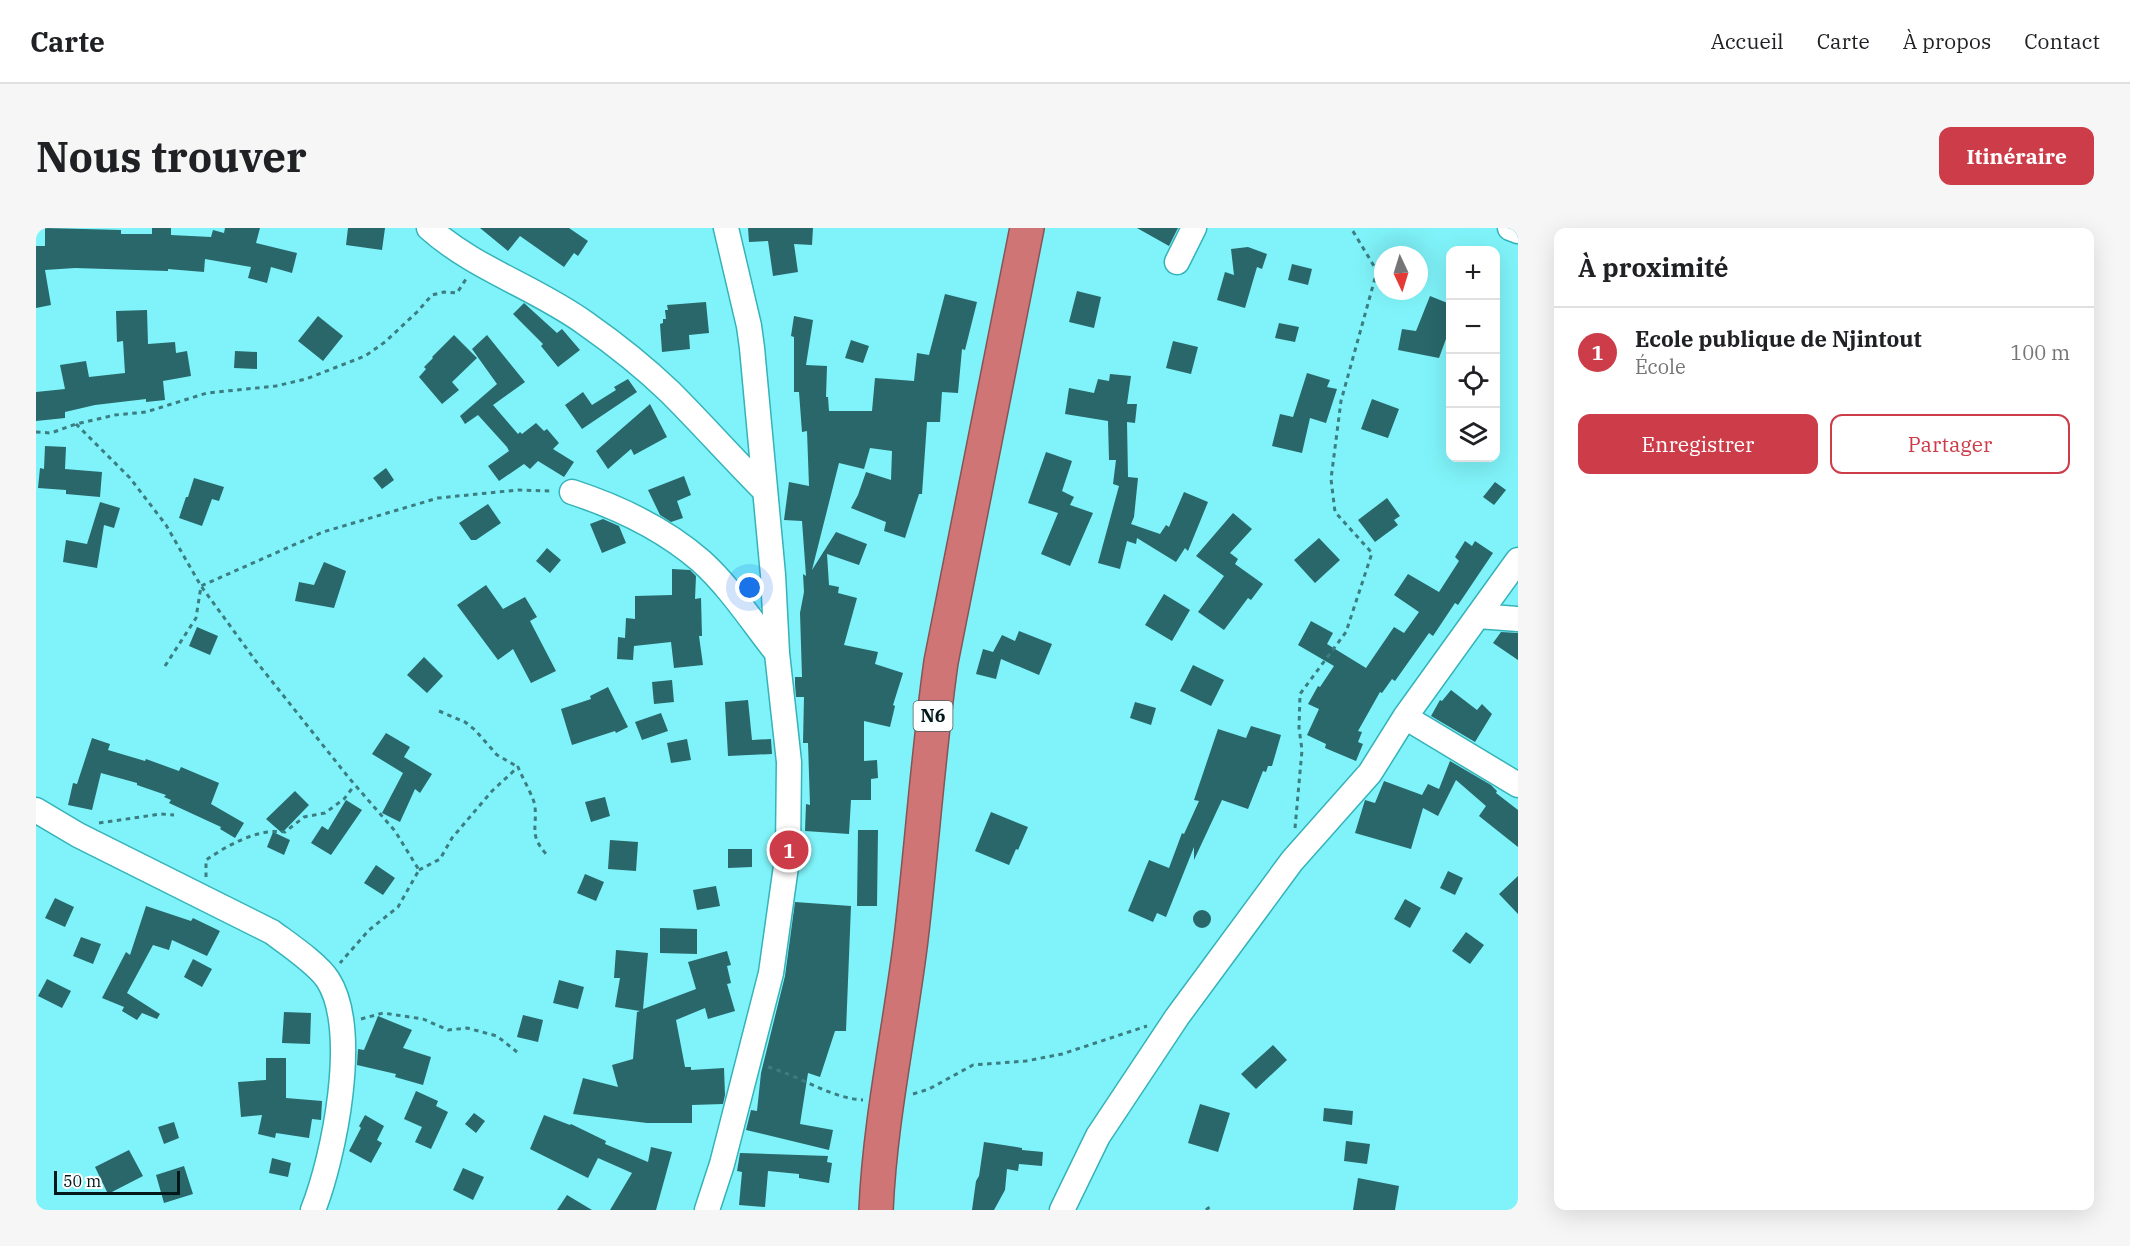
<!DOCTYPE html>
<html lang="fr">
<head>
<meta charset="utf-8">
<style>
	:root { --surface:#fff; --page:#f6f6f6; --text:#202124; --muted:#757577; --line:#e0e0e0; --accent:#cd3d49 }
	body { margin:0; font-family:"IBM Plex Serif",serif; background:var(--page); color:var(--text) }
	.controls { position:absolute; right:18px; top:18px; display:grid; overflow:hidden; border-radius:12px; box-shadow:0 6px 24px #0002 }
	.controls button { width:54px; height:54px; display:grid; place-items:center; padding:0; border:0; border-bottom:2px solid var(--line); background:var(--surface); color:var(--text); font:30px sans-serif }
	.compass { position:absolute; left:1338px; top:18px; width:54px; height:54px; border-radius:50%; background:var(--surface); box-shadow:0 6px 24px #0002; rotate:176deg }
	.scale { position:absolute; left:18px; bottom:15px; width:126px; box-sizing:border-box; padding-left:6px; border:3px solid #00181a; border-top:0; font-size:16px; line-height:21px; white-space:nowrap; color:#00181a; -webkit-text-stroke:4px #fefefe; paint-order:stroke }
	.you { position:absolute; left:714px; top:360px; width:21px; height:21px; margin:-15px; border:4px solid #fff; border-radius:50%; background:#1a73e8; box-shadow:0 0 0 9px #1a73e833 }
	.badge { display:grid; place-items:center; width:39px; height:39px; border-radius:50%; background:var(--accent); color:#fff; font-size:20px; font-weight:700 }
	.pin { position:absolute; translate:-50% -50%; border:3px solid #fff; box-shadow:0 2px 6px #0006 }
	.list { margin:0; padding:0; list-style:none }
	h2 { display:flex; justify-content:space-between; align-items:center; height:78px; margin:0; padding:0 24px; font-size:26px }
	h2 small { font-size:20px; font-weight:400; color:var(--muted) }
	.list li { display:grid; grid-template-columns:39px 1fr auto; gap:18px; align-items:center; box-sizing:border-box; height:90px; padding:0 24px; border-top:2px solid var(--line) }
	.list b { display:block; font-size:22px; white-space:nowrap }
	.list p { margin:0; font-size:20px; white-space:nowrap; color:var(--muted) }
	.list em { font-size:20px; font-style:normal; color:var(--muted) }
	.actions { display:flex; gap:12px; padding:18px 24px }
	.actions a { flex:1; padding:14px 0; border:2px solid var(--accent); border-radius:12px; text-align:center; font-size:21px; color:var(--accent) }
	.actions .main { background:var(--accent); color:#fff }
	.icon { flex:none; width:33px; height:33px; fill:none; stroke:currentColor; stroke-width:2; stroke-linecap:round; stroke-linejoin:round }
	.map { position:relative; flex:none; width:1482px; height:982px; overflow:hidden; border-radius:12px }
	header { display:flex; align-items:center; gap:36px; box-sizing:border-box; height:84px; padding:0 30px; background:var(--surface); border-bottom:2px solid var(--line) }
	header strong { font-size:28px }
	nav { display:flex; gap:33px; margin-inline-start:auto; font-size:21px }
	.intro { display:flex; align-items:center; justify-content:space-between; box-sizing:border-box; height:144px; padding:0 36px }
	h1 { margin:0; font-size:42px }
	.button { padding:15px 27px; border-radius:12px; background:var(--accent); color:#fff; font-size:21px; font-weight:700 }
	main { display:flex; gap:36px; padding:0 36px }
	aside { flex:1; background:var(--surface); border-radius:12px; box-shadow:0 6px 24px #0002 }
	.map>svg:first-child { display:block }
</style>
</head>
<body>
<header>
<strong>Carte</strong>
<nav><a>Accueil</a><a>Carte</a><a>À propos</a><a>Contact</a></nav>
</header>
<div class="intro"><h1>Nous trouver</h1><a class="button">Itinéraire</a></div>
<main>
<div class="map">
<svg width="1482" height="982" viewBox="0 0 1482 982">
	<rect width="100%" height="100%" fill="#7ff3f9"/>
	<path fill="#29676a" d="M9,0L85,2V6H116V0H135V7L175,9L177,2L188,5L189,0H224L220,15L261,25L256,45L235,39L231,55L212,50L215,39L169,31L168,44L132,41V43L39,40L9,42L15,77L0,80V18H9Z
		M312,0H349L346,22L310,17Z
		M444,0H533L552,13L542,28L538,25L528,39L484,8L472,23Z
		M712,0H777L776,17L758,16L762,44L737,48L732,13L713,14Z
		M1101,0H1142L1133,18Z
		M1212,19L1231,26L1226,41L1221,39L1209,80L1181,72L1189,44L1198,47L1195,21Z
		M1256,36L1276,41L1272,57L1252,52Z
		M1041,63L1065,69L1058,100L1033,94Z
		M909,66L941,74L929,122L926,121L922,165L906,164L904,194H891L886,266H883L869,310L848,303L850,294L815,280L822,267L830,244L855,252L856,223L834,220L828,241L803,235L776,342L800,304L831,316L823,337L791,326L793,357L803,359L802,365L821,370L808,417L842,424L839,436L867,445L857,477L859,478L854,499L828,493V533L841,532L842,550L835,551V572H815L813,606L769,603L770,576L774,577L772,515H767L768,469H760L759,456V449H766L764,385L768,364L767,346L770,348L766,293L748,292L753,254L773,258L771,203L766,204L763,164H758V109L755,108L758,88L777,92L770,137L791,138L790,169H792L793,183H836L839,150L878,153L881,125L893,127Z
		M1394,68L1414,76V100L1403,130L1362,122L1366,101L1380,103Z
		M670,74L673,105L653,107L654,121L626,124L624,96L627,95V91H630L629,82H632L631,77Z
		M488,75L521,105L526,101L544,122L522,139L505,118L507,116L477,86Z
		M111,82L112,116L139,114L140,125L151,123L155,148L127,153L129,172L110,174V171L59,177L29,184V190L0,193V164L29,161L24,137L50,133L53,149L89,145L87,113L81,114L80,83Z
		M282,88L307,108L287,133L262,113Z
		M1243,95L1263,99L1259,114L1239,110Z
		M418,107L441,130L416,154L423,162L406,176L383,149L390,141L388,139L397,130L396,129Z
		M451,107L489,154L457,177L482,206L484,204L486,206L500,195L508,203L511,201L523,215L517,221L538,234L528,249L502,233L494,241L488,236L463,253L452,238L473,223L471,219L442,187L429,196L424,188L461,156L436,121Z
		M815,112L833,118L827,135L809,130Z
		M1137,113L1162,119L1155,146L1130,140Z
		M199,123L221,124V141L198,140Z
		M1271,145L1294,152L1291,159L1301,161L1290,195L1274,190L1266,225L1236,218L1244,186L1257,189Z
		M1074,146L1095,148L1091,176H1101L1099,195L1091,194L1092,249L1102,250L1098,289L1095,296L1124,306L1130,297L1133,299L1148,264L1172,274L1152,323L1149,320L1140,334L1101,310L1100,316L1091,313L1084,341L1062,335L1083,258L1077,256L1080,232H1073L1072,193L1029,186L1033,160L1058,165L1062,151L1073,153Z
		M592,151L601,164L546,201L529,177L547,164L556,177L580,162L578,159Z
		M1336,171L1363,181L1352,210L1325,201Z
		M614,176L631,209L598,227L595,221L572,241L560,223Z
		M9,218L30,219L29,241L66,244L64,269L30,266V262L2,260L4,240L8,241Z
		M1010,224L1036,233L1026,263L1038,269L1034,277L1057,285L1034,338L1005,326L1022,285L992,275Z
		M350,240L358,252L346,261L337,250Z
		M648,248L655,267L641,273L647,290L635,294L624,287L612,262Z
		M158,250L188,259L183,273L176,271L166,298L143,290L150,269H152Z
		M1459,254L1470,262L1458,277L1447,269Z
		M1351,270L1364,288L1358,292L1362,297L1339,314L1322,292Z
		M64,274L84,280L78,300L68,297L61,340L27,334L30,312L51,316Z
		M452,276L465,295L440,312H435L423,295Z
		M1197,285L1216,301L1194,325L1202,331L1199,336L1227,356L1215,372L1212,370L1188,402L1162,384L1188,348L1160,328Z
		M567,291L583,298L590,315L566,325L554,296Z
		M1283,310L1304,332L1279,355L1258,332Z
		M1429,313L1436,318L1439,313L1457,325L1422,377L1419,375L1397,408L1393,405L1359,453L1356,451L1346,465L1344,464L1322,503L1326,504L1322,514L1327,516L1320,533L1289,520L1290,516L1271,507L1283,481L1272,476L1282,458L1284,459L1298,438L1262,417L1275,393L1297,405L1291,416L1330,440L1358,399L1368,405L1383,384L1358,367L1372,346L1403,364L1423,333L1419,329Z
		M511,320L525,332L514,345L500,333Z
		M288,334L310,343L298,380L259,373L263,354L278,357Z
		M636,341L654,342L660,348L659,371L665,370L666,408H663L667,437L638,440L635,414L598,418L597,432L581,431L582,409L589,410L590,390L599,391V368L636,367Z
		M450,357L467,381L489,369L501,389L494,393L520,443L495,455L477,421L462,432L421,377Z
		M1128,366L1154,382L1136,413L1109,397Z
		M161,399L182,408L174,427L153,418Z
		M983,403L1016,416L1003,447L965,431L960,451L940,446L947,421L957,424L966,407L979,413Z
		M1465,404L1482,405V432L1457,415Z
		M388,429L407,448L391,465L371,447Z
		M1157,437L1188,452L1175,478L1144,463Z
		M636,452L638,474L618,476L616,454Z
		M572,459L592,499L580,505L579,503L536,517L525,481L555,471L554,468Z
		M1415,462L1441,482L1446,476L1456,486L1439,514L1395,488L1404,472L1406,473Z
		M712,472L716,512L735,511L736,526L692,528L689,474Z
		M1099,474L1120,480L1115,497L1094,490Z
		M625,485L632,503L606,512L599,494Z
		M1215,498L1245,507L1236,538H1232L1230,544L1227,543L1212,581L1186,572L1158,632V619L1130,689L1121,685L1117,694L1092,683L1113,632L1133,640L1146,605L1148,606L1163,573L1158,572L1182,501L1210,510Z
		M350,505L374,519L368,529L396,546L384,565L379,561L364,594L346,585L367,545L336,526Z
		M56,510L74,516L72,522L109,533L110,531L143,543L145,539L183,555L175,576L208,595L199,610L184,601L185,599L133,575L135,572L128,569L130,567L101,557V555L65,545L56,582L32,577L37,555L41,556Z
		M651,511L655,532L635,535L631,515Z
		M1414,533L1455,557L1461,563L1460,565L1482,582V619L1443,588L1450,578L1420,552L1402,588L1387,580L1375,621L1319,605L1329,572L1339,575L1348,553L1386,567L1392,556L1403,561Z
		M259,563L273,577L246,605L230,591Z
		M569,569L574,588L555,594L549,574Z
		M310,572L326,582L295,627L275,615L286,598L292,602Z
		M955,584L992,599L982,622L980,621L973,637L939,623Z
		M822,602H842L841,678H821Z
		M237,604L254,612L248,627L231,619Z
		M574,612L602,614L600,643L572,641Z
		M692,621H716V639L692,640Z
		M340,637L359,650L347,667L328,655Z
		M1412,643L1427,650L1419,667L1404,660Z
		M549,646L568,654L560,673L541,665Z
		M1482,648V686L1463,666Z
		M680,658L684,678L661,682L657,662Z
		M19,670L38,679L29,699L9,690Z
		M1369,671L1385,680L1374,700L1358,691Z
		M759,674L815,678L810,803H799L784,849L772,845L764,896L797,902L793,922L710,902L715,882L721,883L725,845L749,748Z
		M110,678L155,693L157,690L184,703L171,728L136,712L133,722L117,717L91,765L124,786L121,791L106,785L101,792L86,783L88,779L66,770L90,724L94,727Z
		M1157 691a9 9 0 1 1 18 0a9 9 0 1 1-18 0Z
		M624,700L661,701V726L624,725Z
		M1430,704L1448,717L1434,736L1416,723Z
		M45,709L65,716L57,736L37,728Z
		M580,722L612,725L607,781L660,761L652,734L691,723L695,737L691,738L695,755L691,756L699,783L672,791L669,780L640,792L649,839H655V842L688,840L689,867L687,876L656,877V895H611L537,886L547,850L582,859L576,837L597,831L601,784L604,783L579,779L584,750H578Z
		M157,731L176,741L166,759L148,749Z
		M11,751L35,763L26,780L2,768Z
		M523,752L548,759L542,781L517,775Z
		M248,784L275,785L274,816L246,815Z
		M487,787L507,792L502,814L481,809Z
		M342,788L376,802L367,820L395,829L387,857L359,849L360,846L321,837L322,821L328,822Z
		M1237,817L1251,832L1220,861L1205,846Z
		M230,830H250V870L286,873L285,892L276,891L273,910L240,905L239,910L222,906L226,887L205,889L202,854L230,852Z
		M380,863L402,873L400,878L412,884L395,921L379,914L386,899L368,891Z
		M1164,876L1194,885L1182,924L1152,915Z
		M1288,880L1317,883L1316,897L1287,893Z
		M438,885L449,893L440,905L429,896Z
		M329,887L348,898L341,912L346,915L335,935L313,923L325,900L323,898Z
		M508,887L534,897L535,896L570,913L569,916L612,934L615,919L636,924L620,982H574L596,945L562,930L552,950L494,921Z
		M138,894L143,910L128,916L122,899Z
		M1310,913L1334,916L1331,936L1308,933Z
		M948,914L986,920V922L1007,924L1006,938L983,936L982,943L971,941L969,962L958,982H936L940,953L943,948Z
		M93,922L107,948L72,966L59,939Z
		M704,925L792,928L791,934L796,935L793,955L763,950V946L732,943L729,979L703,977L706,944L701,943Z
		M236,930L255,935L252,949L233,945Z
		M148,938L157,966L128,975L120,947Z
		M427,940L448,949L437,972L417,962Z
		M1322,950L1363,958L1359,982H1317Z
		M531,967L556,982H521Z"/>
	<g fill="none" stroke-linecap="round" stroke-linejoin="round">
		<g stroke="#36b2b9" stroke-width="27">
			<path id="minor" d="M393,0C439,41 499,59 549,95C579,116 608,139 634,164C667,197 697,231 729,263
				M1474,0L1482,3
				M1141,34L1158,0
				M536,264C582,279 628,301 665,333C694,359 717,395 741,425
				M1442,388L1482,391
				M1369,489L1482,557
				M0,582L42,607L236,704C252,716 282,736 292,752C324,802 298,929 277,982
				M671,982L686,936L735,745L752,624L753,534L741,425L737,347L716,120L713,98L690,0
				M1026,982L1062,908L1141,789L1256,633L1334,545L1369,489L1482,332"/>
		</g>
		<g stroke="#875455" stroke-width="36">
			<path id="highway" d="M840,982C844,891 864,801 875,711C886,618 892,526 905,434L991,0"/>
		</g>
		<path stroke="#3b7d81" stroke-width="3" stroke-dasharray="4.5 4.5" stroke-linecap="butt" d="M40,196L94,250L130,297L165,358L219,432L313,550L359,603L383,642L362,679L333,702L304,735
			M0,204L15,205L40,196L79,187L110,184L171,165L240,158L270,151L329,128L349,114L381,84L396,67L408,64L421,65L430,51
			M129,438L160,390L165,358L287,304L402,270L482,262L516,263
			M403,483L429,494L439,502L461,527L482,539
			M63,595L125,586L138,587
			M1259,600L1266,522L1263,500L1264,466L1310,404L1336,325L1299,284L1295,251L1305,173L1341,43L1315,0
			M383,642L404,631L416,610L456,563L482,539C486,549 498,570 499,578C501,602 493,607 511,627
			M170,649V632C192,617 222,600 249,604L268,589L289,585L308,571L318,558
			M325,791L347,785L387,791L412,802L431,800L461,808L481,824
			M732,839C764,848 794,870 827,872
			M877,866L893,861L937,837L990,833L1026,826L1111,798
			M1170,982L1176,977"/>
		<use href="#minor" stroke="#fff" stroke-width="24"/>
		<use href="#highway" stroke="#cf7575" stroke-width="33"/>
	</g>
	<g text-anchor="middle" stroke-width="6" stroke-linejoin="round" paint-order="stroke">
		<rect fill="#fefefe" stroke="#4c5d5e" stroke-width="1.5" x="877.5" y="473" width="39" height="30" rx="4.5"/>
		<g font-size="18" font-weight="bold" fill="#00181a">
			<text x="897" y="494">N6</text>
		</g>
	</g>
</svg>
<div class="controls">
<button>+</button>
<button>−</button>
<button><svg class="icon" aria-label="locate" viewBox="0 0 24 24"><circle cx="12" cy="12" r="6"/><path d="M12 2v4M12 18v4M2 12h4M18 12h4"/></svg></button>
<button><svg class="icon" aria-label="layers" viewBox="0 0 24 24"><path d="M12 4l9 5-9 5-9-5zM3 14l9 5 9-5"/></svg></button>
</div>
<svg class="compass" viewBox="-18 -18 36 36"><path d="M0-13l5 13h-10z" fill="#e53935"/><path d="M0 13l5-13h-10z" fill="#757577"/></svg>
<div class="scale">50 m</div>
<div class="you"></div>
<div class="pin badge" style="left:753px;top:622px">1</div>
</div>
<aside>
<h2>À proximité<small></small></h2>
<ul class="list">
<li><span class="badge">1</span><div><b>Ecole publique de Njintout</b><p>École</p></div><em>100 m</em></li>
</ul>
<div class="actions"><a class="main">Enregistrer</a><a>Partager</a></div>
</aside>
</main>
</body>
</html>
